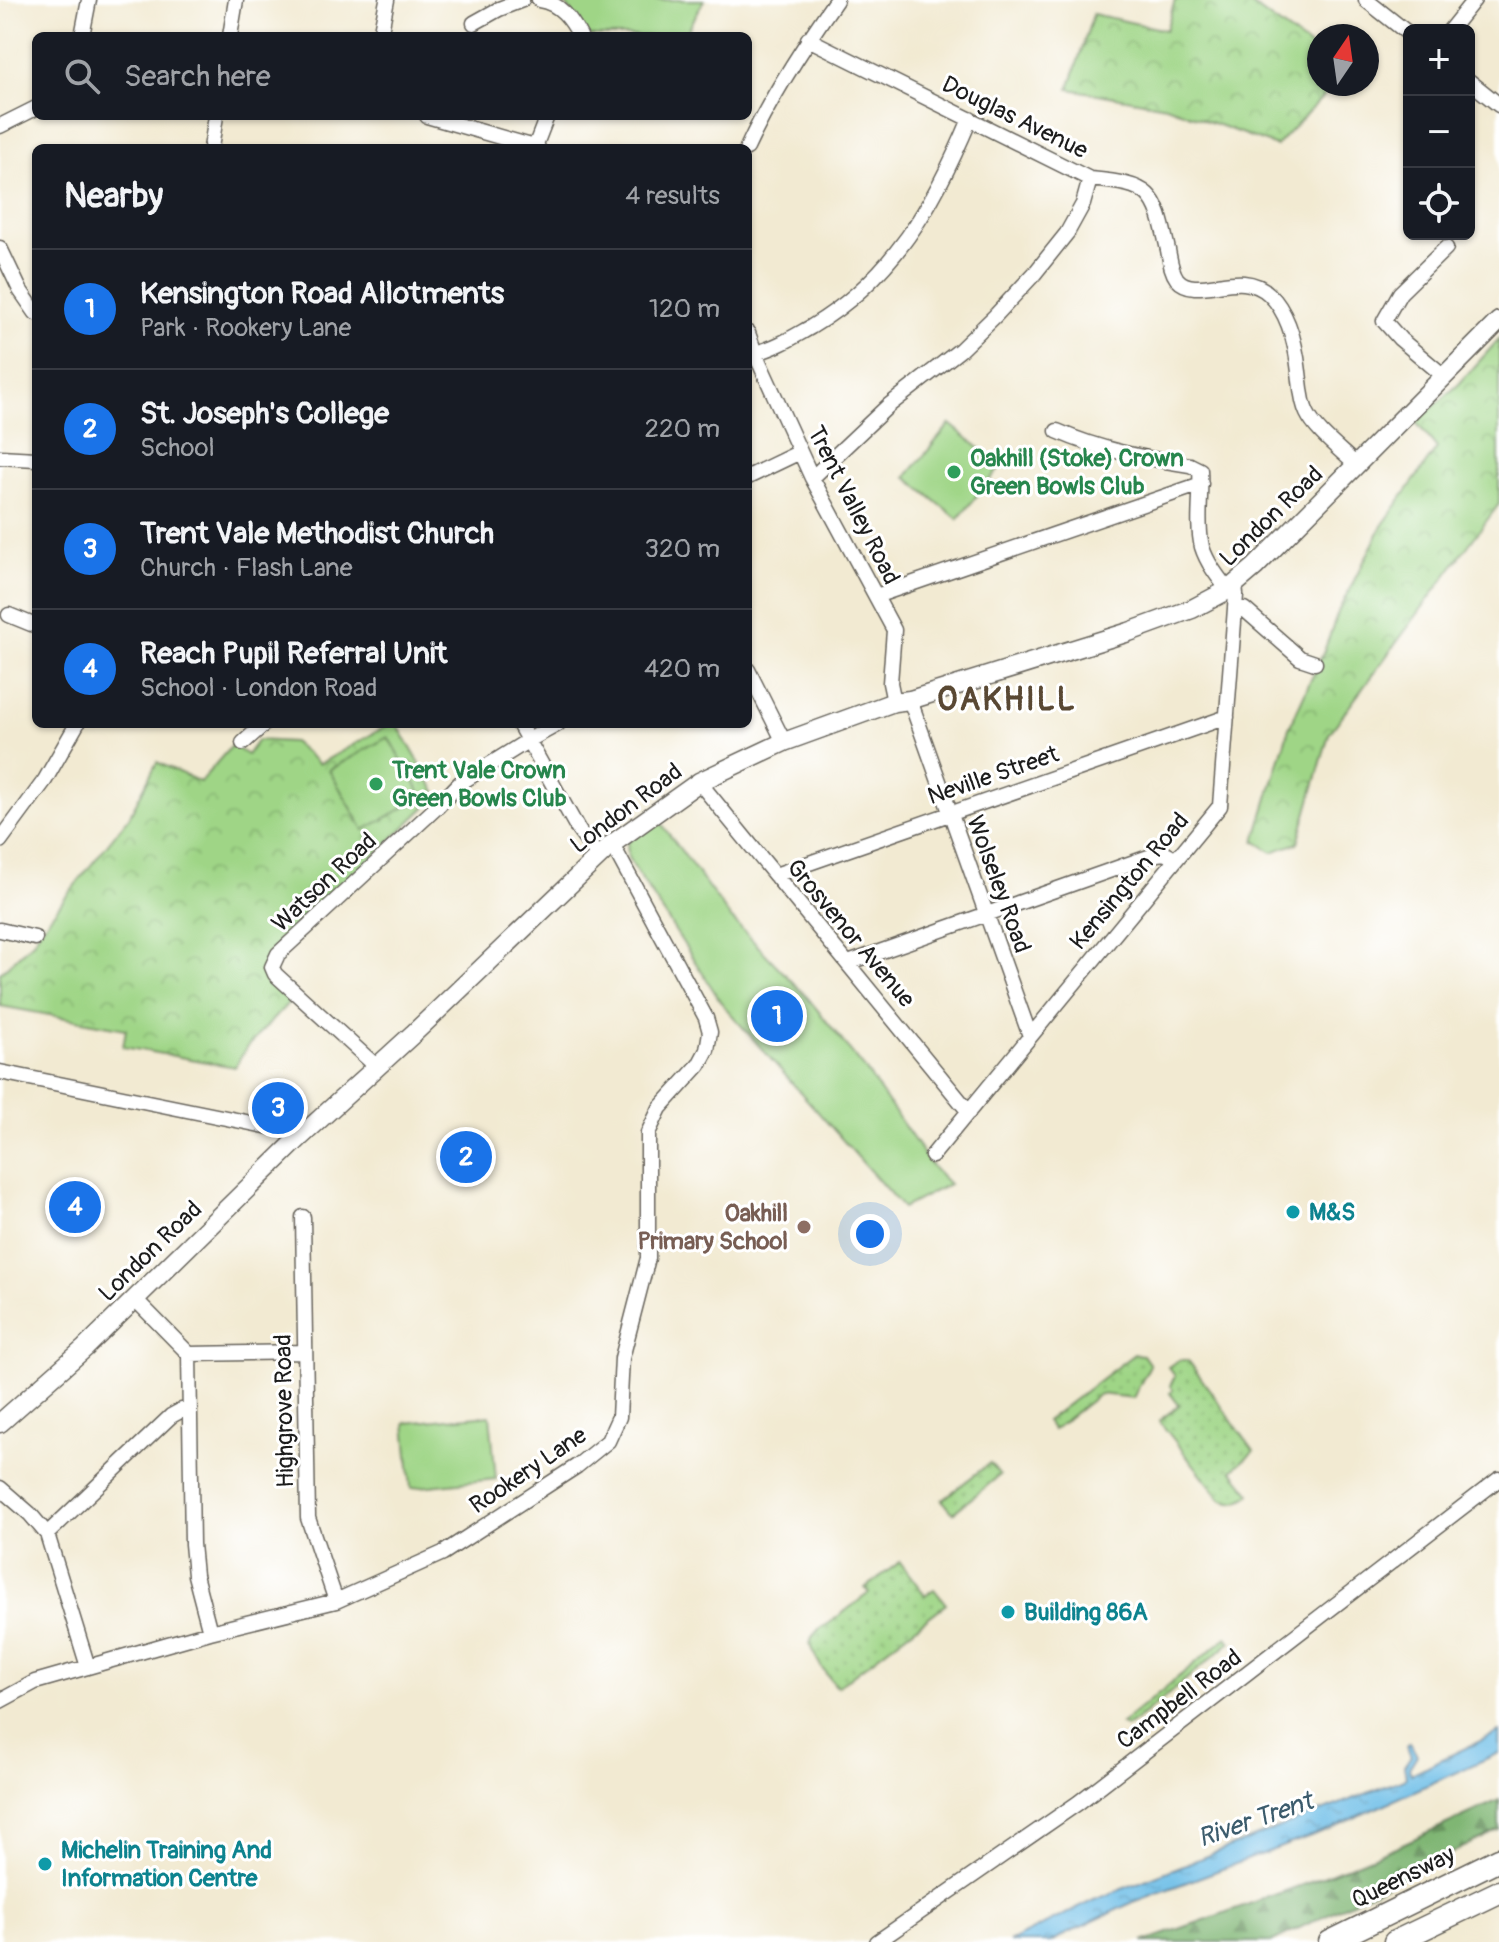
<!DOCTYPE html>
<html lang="en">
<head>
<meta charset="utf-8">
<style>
	:root { --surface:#171b24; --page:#20242c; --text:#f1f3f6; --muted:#9ea1a6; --line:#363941; --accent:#1a73e8 }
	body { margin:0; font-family:Pangolin,sans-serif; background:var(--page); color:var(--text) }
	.controls { position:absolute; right:24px; top:24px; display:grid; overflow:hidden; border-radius:12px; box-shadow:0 2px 6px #0004 }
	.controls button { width:72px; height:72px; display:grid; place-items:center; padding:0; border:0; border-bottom:2px solid var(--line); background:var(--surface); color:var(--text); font:40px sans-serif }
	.compass { position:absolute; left:1307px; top:24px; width:72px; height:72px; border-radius:50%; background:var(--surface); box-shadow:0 2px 6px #0004; rotate:13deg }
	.you { position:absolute; left:870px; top:1234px; width:28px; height:28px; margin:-20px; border:6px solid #fff; border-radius:50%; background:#1a73e8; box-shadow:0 0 0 12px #1a73e833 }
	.badge { display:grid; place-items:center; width:52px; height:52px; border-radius:50%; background:var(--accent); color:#fff; font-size:26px; font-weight:700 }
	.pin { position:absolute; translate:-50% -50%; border:4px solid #fff; box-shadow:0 2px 8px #0006 }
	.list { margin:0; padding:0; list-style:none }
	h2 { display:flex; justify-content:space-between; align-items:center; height:104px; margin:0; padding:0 32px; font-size:34px }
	h2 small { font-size:26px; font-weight:400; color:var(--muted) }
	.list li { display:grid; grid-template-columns:52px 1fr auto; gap:24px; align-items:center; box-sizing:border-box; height:120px; padding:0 32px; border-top:2px solid var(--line) }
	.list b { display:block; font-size:30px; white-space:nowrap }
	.list p { margin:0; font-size:26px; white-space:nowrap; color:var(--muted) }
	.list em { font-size:26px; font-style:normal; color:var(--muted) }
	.icon { flex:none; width:44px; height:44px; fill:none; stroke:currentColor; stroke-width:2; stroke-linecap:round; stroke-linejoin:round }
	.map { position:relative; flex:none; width:1499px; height:1942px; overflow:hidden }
	.search { position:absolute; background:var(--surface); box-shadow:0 2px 6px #0004; left:32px; top:32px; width:720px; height:88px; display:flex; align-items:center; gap:20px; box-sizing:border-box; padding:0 28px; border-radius:12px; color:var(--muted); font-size:30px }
	.panel { position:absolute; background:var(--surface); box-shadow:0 2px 6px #0004; left:32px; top:144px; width:720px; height:584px; border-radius:12px }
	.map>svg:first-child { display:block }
</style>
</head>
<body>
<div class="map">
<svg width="1499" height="1942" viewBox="0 0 1499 1942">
	<defs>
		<pattern id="grass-dots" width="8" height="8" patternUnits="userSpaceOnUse" patternTransform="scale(2)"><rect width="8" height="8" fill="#9fd586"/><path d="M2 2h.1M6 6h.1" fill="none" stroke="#88b673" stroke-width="1.8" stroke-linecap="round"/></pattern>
		<pattern id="forest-firs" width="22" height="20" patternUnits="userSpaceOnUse" patternTransform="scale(2)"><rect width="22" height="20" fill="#7fb673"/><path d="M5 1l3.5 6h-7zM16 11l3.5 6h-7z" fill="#67935e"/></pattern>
		<pattern id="park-crowns" width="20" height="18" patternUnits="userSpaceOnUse" patternTransform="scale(2)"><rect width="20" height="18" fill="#9fd586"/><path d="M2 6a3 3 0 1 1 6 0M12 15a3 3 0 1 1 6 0" fill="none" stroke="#88b673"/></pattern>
		<pattern id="water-ripples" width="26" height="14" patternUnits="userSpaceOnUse" patternTransform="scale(2)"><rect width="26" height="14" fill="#6cbde7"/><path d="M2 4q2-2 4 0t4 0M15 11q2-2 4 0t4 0" fill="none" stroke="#5da2c6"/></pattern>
	</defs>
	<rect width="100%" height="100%" fill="#fff"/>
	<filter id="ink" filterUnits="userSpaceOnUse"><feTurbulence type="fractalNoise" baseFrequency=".0125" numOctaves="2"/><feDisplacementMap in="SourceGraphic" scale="16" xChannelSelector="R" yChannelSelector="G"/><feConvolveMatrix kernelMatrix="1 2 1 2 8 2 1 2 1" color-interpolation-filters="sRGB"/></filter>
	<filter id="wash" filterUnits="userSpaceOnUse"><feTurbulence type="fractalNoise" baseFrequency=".006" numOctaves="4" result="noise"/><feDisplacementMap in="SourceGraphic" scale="32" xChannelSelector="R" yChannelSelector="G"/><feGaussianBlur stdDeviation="1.8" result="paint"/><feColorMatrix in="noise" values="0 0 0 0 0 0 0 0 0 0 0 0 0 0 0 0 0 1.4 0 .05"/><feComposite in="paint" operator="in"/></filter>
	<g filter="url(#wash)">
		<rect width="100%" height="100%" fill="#f2ead2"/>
		<path fill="url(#grass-dots)" stroke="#5e7851" stroke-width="2" d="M1134,1354L1143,1355L1150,1365L1133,1398L1099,1394L1053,1430L1046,1421Z
			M1179,1360H1187L1190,1363L1254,1451L1232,1470L1251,1494C1241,1502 1232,1505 1221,1499L1159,1421L1179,1405L1170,1393L1173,1390L1170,1386L1175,1376L1168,1367Z
			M990,1463L1000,1475L953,1513L942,1500Z
			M900,1562L925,1595L934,1589L946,1604L837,1687L823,1670L813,1652L810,1645L812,1637L819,1629L828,1624L869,1593L865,1588Z
			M1227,1637L1231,1642L1136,1721L1126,1727L1121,1724Z"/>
		<path fill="url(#forest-firs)" stroke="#4e6948" stroke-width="2" d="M1499,1800V1830L1271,1942H1143L1313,1881L1398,1846Z"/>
		<path fill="url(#park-crowns)" stroke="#5e7851" stroke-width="2" d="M1175,0H1245L1319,53V84H1335L1276,146L1166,106L1069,89L1093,14L1166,30Z
			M1499,339V504L1329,734L1298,843L1272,852L1255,841L1289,728L1324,651L1339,610L1382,526L1437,448L1416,422L1459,384Z
			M390,724H397L438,795L269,956C258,975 280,987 293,998L247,1047L235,1067L123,1047L126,1029L0,1006V973L32,943L42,927L129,817L157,762L200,782L232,745L247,755L258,740L293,742L319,764Z"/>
		<path fill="#9fd586" stroke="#5e7851" stroke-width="2" d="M563,0H704L685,36H588Z
			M950,424L1001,466L958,519L906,477Z
			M388,737L423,797L364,830L329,770Z
			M657,818L731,918L807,997L865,1069L934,1169L949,1184L903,1208L723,1005L628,858L627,842Z
			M490,1415L496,1479L411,1488L405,1423Z"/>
		<path fill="url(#water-ripples)" stroke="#446c82" stroke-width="2" d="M1499,1732V1753L1332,1828L1131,1903L1050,1942H1009L1094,1900L1401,1780L1406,1777L1404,1766L1411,1756L1406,1746L1409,1743L1417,1755L1409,1768L1411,1774Z"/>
	</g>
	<g filter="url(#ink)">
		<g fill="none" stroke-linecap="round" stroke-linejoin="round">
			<g stroke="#67645c" stroke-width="17">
				<path id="minor" d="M539,0C560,3 571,19 580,36
					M1366,0L1409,34
					M474,23L499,9L522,0
					M1450,30L1474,0
					M82,36L89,0
					M230,36L236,0
					M380,36L387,0
					M808,39L1090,179L1083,204L1067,233L1035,273L995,316L960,350L888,406L812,478
					M1469,81L1499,105
					M427,116L538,148
					M0,126L36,108
					M535,147L547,116
					M211,148L216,116
					M747,148C771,96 803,47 836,0
					M1090,179C1152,185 1155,190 1168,250C1170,260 1171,271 1177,279C1197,302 1240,266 1269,294C1289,313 1296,345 1299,372C1301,386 1301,401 1307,413C1316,432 1342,451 1357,466
					M0,248L20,290L36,313
					M748,333L755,353L812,478L894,630L890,683L894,702
					M755,353C776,348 793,337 811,327C893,278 934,205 970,119
					M1445,377L1400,339L1384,321L1400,293L1446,248
					M1057,431C1100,450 1143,458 1190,465L1200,470C1202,496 1196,522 1202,547C1207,563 1218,577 1228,590
					M0,457L36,459
					M748,477L800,452
					M876,596L1201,484
					M1235,609H1244L1300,658L1315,663
					M9,615L36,626
					M748,670L784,742
					M910,700L1030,1036
					M519,724L579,831L598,856
					M243,743L264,724
					M699,782L969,1112
					M0,841L45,780L77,724
					M775,875L1227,717
					M0,930L35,938
					M848,963L1154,855C1163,852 1167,853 1175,860
					M377,1067L275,974L272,967L278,954L437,807L460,783L529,740L558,724
					M0,1072L285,1130L298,1139
					M932,1156L1220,806L1236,595L1235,584
					M303,1217L308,1518L336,1601
					M135,1299L189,1354L305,1352
					M189,1354L192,1544L195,1575L210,1632
					M0,1488L30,1514L47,1534
					M88,1667L47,1534L171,1416L182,1410L190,1409
					M0,1701L35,1682L210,1632L336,1601L443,1553L577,1466L608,1441L619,1417L622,1358L648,1258V1133L660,1108L699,1065L707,1050L710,1032L706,1018L612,844
					M877,1942L1078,1803L1499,1479"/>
			</g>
			<g stroke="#67645c" stroke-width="21">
				<path id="major" d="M0,1423L85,1348L298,1139L413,1034L612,844L699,782L784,742L894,702L910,700L1129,632L1192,609L1228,590L1255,567L1499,321"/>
			</g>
			<g stroke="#67645c" stroke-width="25">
				<path id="highway" d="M1330,1942L1499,1859
					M1395,1942L1499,1892"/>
			</g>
			<use href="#minor" stroke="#fff" stroke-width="14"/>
			<use href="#major" stroke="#fff" stroke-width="18"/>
			<use href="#highway" stroke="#fff" stroke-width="22"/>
		</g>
	</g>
	<g fill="#2e9e5b" stroke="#fff" stroke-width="3">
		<circle cx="954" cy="472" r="8"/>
		<circle cx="376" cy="784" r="8"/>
	</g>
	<g fill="#0f9aa8" stroke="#fff" stroke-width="3">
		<circle cx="1293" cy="1212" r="8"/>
		<circle cx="1008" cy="1612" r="8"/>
		<circle cx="45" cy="1864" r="8"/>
	</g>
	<circle fill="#8d6e63" stroke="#fff" stroke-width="3" cx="804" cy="1227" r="8"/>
	<g text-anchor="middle" stroke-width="6" stroke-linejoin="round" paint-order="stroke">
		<g font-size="24" fill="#1c1c1c" stroke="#fff">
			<text transform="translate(1015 117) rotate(26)" y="8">Douglas Avenue</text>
			<text transform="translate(854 505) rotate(63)" y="8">Trent Valley Road</text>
			<text transform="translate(1271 516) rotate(-44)" y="8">London Road</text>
			<text transform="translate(993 775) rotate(-19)" y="8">Neville Street</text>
			<text transform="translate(626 808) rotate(-37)" y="8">London Road</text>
			<text transform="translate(1129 881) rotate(-50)" y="8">Kensington Road</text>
			<text transform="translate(324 882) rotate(-43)" y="8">Watson Road</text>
			<text transform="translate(999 884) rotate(70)" y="8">Wolseley Road</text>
			<text transform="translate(851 933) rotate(50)" y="8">Grosvenor Avenue</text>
			<text transform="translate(150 1251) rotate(-44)" y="8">London Road</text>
			<text transform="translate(284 1411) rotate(-91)" y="8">Highgrove Road</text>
			<text transform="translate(528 1470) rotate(-34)" y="8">Rookery Lane</text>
			<text transform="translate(1179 1699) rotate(-37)" y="8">Campbell Road</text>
			<text transform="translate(1403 1877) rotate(-26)" y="8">Queensway</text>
		</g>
		<g font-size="24" font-weight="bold" fill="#27864d" stroke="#fff" text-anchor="start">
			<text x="970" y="466">Oakhill (Stoke) Crown<tspan x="970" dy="28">Green Bowls Club</tspan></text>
			<text x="392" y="778">Trent Vale Crown<tspan x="392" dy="28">Green Bowls Club</tspan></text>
		</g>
		<g font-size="24" font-weight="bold" fill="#0d838f" stroke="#fff" text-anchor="start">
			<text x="1309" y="1220">M&amp;S</text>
			<text x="1024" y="1620">Building 86A</text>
			<text x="61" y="1858">Michelin Training And<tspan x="61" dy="28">Information Centre</tspan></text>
		</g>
		<g font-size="24" font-weight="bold" fill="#785e54" stroke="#fff" text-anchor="end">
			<text x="788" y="1221">Oakhill<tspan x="788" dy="28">Primary School</tspan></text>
		</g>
		<g font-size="26" font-style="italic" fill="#3c5c6d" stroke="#fff">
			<text transform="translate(1255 1819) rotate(-19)" y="9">River Trent</text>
		</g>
		<g font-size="32" font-weight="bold" letter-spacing="2" fill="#594833" stroke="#fff">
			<text x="1007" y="710">OAKHILL</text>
		</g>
	</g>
</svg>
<div class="controls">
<button>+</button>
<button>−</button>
<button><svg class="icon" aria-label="locate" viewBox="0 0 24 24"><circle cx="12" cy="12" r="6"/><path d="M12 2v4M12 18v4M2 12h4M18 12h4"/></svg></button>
</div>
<svg class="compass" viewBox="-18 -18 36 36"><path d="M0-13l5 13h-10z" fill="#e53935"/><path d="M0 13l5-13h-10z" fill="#9ea1a6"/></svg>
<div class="you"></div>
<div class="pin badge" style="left:777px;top:1016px">1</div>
<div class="pin badge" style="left:466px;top:1157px">2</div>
<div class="pin badge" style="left:278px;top:1108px">3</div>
<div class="pin badge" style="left:75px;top:1207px">4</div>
<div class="search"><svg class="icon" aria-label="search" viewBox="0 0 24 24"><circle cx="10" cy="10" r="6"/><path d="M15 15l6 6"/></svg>Search here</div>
<section class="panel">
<h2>Nearby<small>4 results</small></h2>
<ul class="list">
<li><span class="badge">1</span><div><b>Kensington Road Allotments</b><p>Park · Rookery Lane</p></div><em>120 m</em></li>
<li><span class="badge">2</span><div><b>St. Joseph's College</b><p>School</p></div><em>220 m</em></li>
<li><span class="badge">3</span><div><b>Trent Vale Methodist Church</b><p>Church · Flash Lane</p></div><em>320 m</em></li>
<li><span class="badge">4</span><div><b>Reach Pupil Referral Unit</b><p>School · London Road</p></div><em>420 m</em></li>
</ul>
</section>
</div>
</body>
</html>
